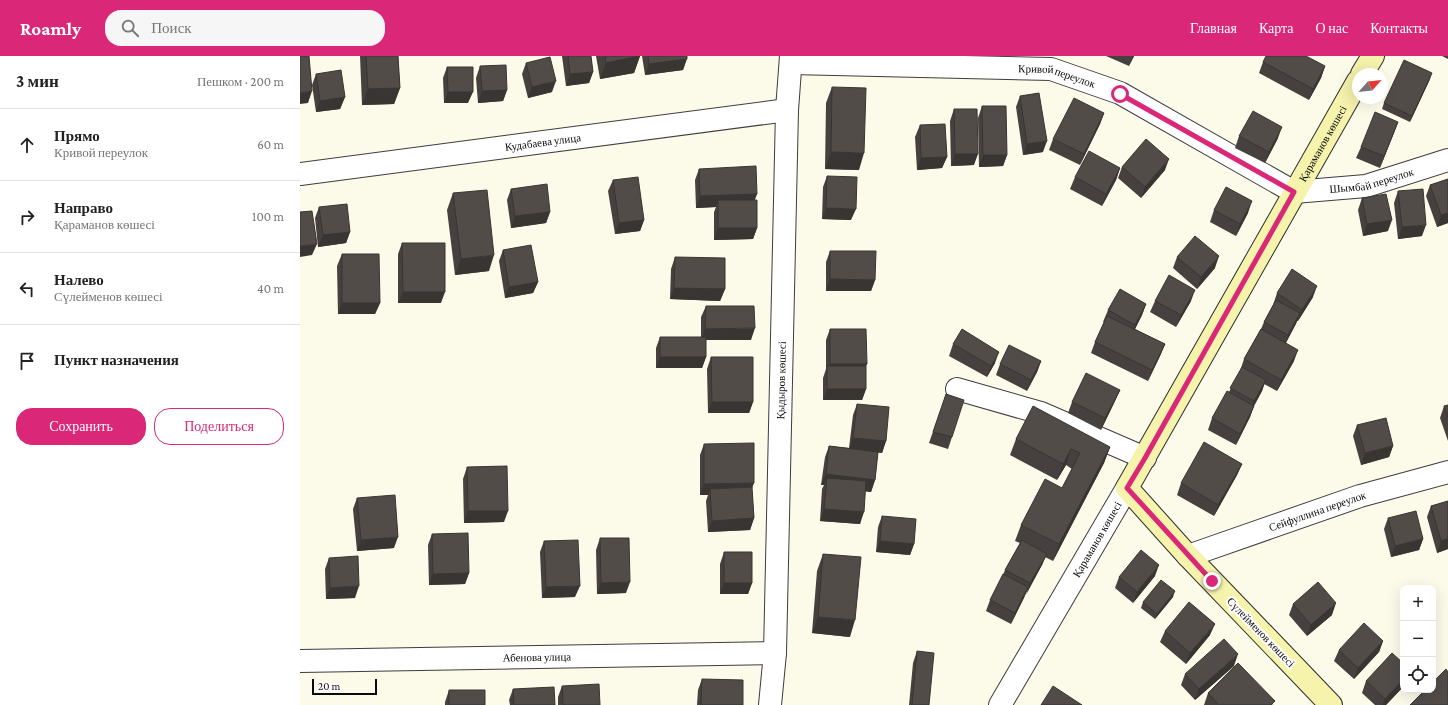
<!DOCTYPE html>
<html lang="ru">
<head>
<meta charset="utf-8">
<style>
	:root { --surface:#fff; --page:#f6f6f6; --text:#222; --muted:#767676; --line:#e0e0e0; --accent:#db2777 }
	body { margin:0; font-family:"Crimson Pro",serif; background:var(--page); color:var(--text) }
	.controls { position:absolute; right:12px; bottom:12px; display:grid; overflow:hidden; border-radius:8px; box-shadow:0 4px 16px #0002 }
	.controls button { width:36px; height:36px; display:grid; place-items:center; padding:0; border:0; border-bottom:1px solid var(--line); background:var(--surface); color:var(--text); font:20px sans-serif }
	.compass { position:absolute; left:1052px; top:12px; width:36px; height:36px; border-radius:50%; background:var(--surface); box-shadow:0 4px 16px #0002; rotate:63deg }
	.scale { position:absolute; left:12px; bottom:10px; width:65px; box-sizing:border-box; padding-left:4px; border:2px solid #0a0a0a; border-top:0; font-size:11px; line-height:14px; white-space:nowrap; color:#0a0a0a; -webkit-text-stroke:3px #fff; paint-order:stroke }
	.stop { position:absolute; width:12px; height:12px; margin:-9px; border:3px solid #db2777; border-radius:50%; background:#fff }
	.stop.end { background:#db2777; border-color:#fff; box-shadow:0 1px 4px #0008 }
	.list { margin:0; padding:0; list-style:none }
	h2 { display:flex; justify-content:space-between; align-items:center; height:52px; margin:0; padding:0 16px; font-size:17px }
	h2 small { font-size:13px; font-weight:400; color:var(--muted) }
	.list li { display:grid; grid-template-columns:26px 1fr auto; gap:12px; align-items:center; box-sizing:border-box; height:72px; padding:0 16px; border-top:1px solid var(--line) }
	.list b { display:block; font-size:15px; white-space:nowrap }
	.list p { margin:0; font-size:13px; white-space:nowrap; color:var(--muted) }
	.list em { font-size:13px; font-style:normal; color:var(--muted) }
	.actions { display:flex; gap:8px; padding:12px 16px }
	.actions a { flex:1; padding:9px 0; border:1px solid var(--accent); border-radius:16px; text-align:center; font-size:14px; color:var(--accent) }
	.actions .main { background:var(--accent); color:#fff }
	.icon { flex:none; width:22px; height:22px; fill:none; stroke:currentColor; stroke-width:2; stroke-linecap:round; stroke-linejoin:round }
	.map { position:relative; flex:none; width:1148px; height:649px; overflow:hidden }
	header { display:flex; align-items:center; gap:24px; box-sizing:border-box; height:56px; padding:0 20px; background:var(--accent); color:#fff }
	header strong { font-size:19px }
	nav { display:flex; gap:22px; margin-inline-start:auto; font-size:14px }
	.search { width:280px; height:36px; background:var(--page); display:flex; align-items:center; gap:10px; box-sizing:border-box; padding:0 14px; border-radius:16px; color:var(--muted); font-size:15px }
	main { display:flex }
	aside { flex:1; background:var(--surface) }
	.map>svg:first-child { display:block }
</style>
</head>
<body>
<header>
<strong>Roamly</strong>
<div class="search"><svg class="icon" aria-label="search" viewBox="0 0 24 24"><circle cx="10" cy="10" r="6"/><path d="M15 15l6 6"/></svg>Поиск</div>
<nav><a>Главная</a><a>Карта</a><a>О нас</a><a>Контакты</a></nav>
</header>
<main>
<aside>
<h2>3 мин<small>Пешком · 200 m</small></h2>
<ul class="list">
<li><svg class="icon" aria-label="ahead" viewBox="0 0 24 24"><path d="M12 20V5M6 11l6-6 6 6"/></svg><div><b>Прямо</b><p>Кривой переулок</p></div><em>60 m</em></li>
<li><svg class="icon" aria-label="right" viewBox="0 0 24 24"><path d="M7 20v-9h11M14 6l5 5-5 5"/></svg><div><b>Направо</b><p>Қараманов көшесі</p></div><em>100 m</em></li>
<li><svg class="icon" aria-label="left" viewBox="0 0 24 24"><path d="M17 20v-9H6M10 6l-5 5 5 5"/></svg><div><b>Налево</b><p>Сүлейменов көшесі</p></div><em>40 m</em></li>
<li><svg class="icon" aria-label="arrive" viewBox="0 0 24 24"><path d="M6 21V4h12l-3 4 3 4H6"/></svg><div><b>Пункт назначения</b></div></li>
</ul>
<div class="actions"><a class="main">Сохранить</a><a>Поделиться</a></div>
</aside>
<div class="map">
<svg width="1148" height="649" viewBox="0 0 1148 649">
	<rect width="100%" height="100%" fill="#fcfae9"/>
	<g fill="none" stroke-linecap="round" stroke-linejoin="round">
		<g stroke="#3d3d3d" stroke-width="24">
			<g id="minor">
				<path id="s1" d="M491,7L751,13L820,37L994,136L1066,130L1148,104"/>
				<path id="s2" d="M0,118L487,54"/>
				<path d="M657,333L741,357L845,402"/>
				<path id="s3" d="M888,500L1060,440L1148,416"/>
				<path id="s4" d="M0,605L475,597"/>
			</g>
		</g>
		<g stroke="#3d3d3d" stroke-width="24">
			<g id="tertiary">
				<path id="s5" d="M470,649L475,597L487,54L491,0"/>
				<path id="s6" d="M700,649L827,432"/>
			</g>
		</g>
		<g stroke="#2c2c2c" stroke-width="24">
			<g id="secondary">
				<path d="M1062,18L1073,0"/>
				<path id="s7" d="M1031,649L888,500L827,432L1058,25"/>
			</g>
		</g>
		<use href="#minor" stroke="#fff" stroke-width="22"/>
		<use href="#tertiary" stroke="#fff" stroke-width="22"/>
		<use href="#secondary" stroke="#f5f3ac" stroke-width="22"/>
	</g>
	<path fill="#46413e" d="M60,0H98L100,32L94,48L62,49Z
		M262,0H291L293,16L289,27L266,30Z
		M296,0H340L334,17L300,23Z
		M342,0H387L383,14L345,19Z
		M806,0H834L829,10Z
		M1142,0H1148V3Z
		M963,6L1025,10L1021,22L1009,44L959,17Z
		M226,7L252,36L228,42L222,18Z
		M180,10L207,34L203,45L178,47L176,22Z
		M147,11L168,47H144L143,22Z
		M16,18L45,41L40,53L16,56L12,29L8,47L12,29Z
		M1130,23L1110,66L1082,53L1084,47Z
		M532,31L559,114L525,113L526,47Z
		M720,40L743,96L723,99L716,51Z
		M682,50L707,99L703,110L679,111L678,62Z
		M654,53L674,109L651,110L650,65Z
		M804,57L800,68L780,109L749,94L753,83Z
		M1098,66L1080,112L1056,102L1061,91Z
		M620,69L647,101L642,112L617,114L615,81Z
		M939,80L978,82L965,107L935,92Z
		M822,111L865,114L841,142L818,122Z
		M820,112L816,124L802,150L770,133L775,121Z
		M399,113L457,138L454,144L457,172L453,183L414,184V156L416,151L396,152L395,124Z
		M527,120L551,164L522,163L523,131Z
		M1148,123V167L1137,171L1126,140L1130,129Z
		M313,124L344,164L340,175L315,178L308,135Z
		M211,133L250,156L246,167L211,172L207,144Z
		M1098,135L1122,180L1098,183L1094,147Z
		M153,137L189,215L155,219L147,154Z
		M1062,142L1088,175L1063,180L1058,154Z
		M19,151L50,176L46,187L18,191L15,162Z
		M914,154L948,157L936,180L910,166Z
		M102,187L141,247H98V198Z
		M203,194L238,226L233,237L205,242L199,205Z
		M530,195L575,224L571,235H526V206Z
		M42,198L80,247L75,258H38L37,210Z
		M375,201L425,233L420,245L370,243L371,213Z
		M877,201L915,212L897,233L873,212Z
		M977,237L1013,241L998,265H997L986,287L994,305L977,335L964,328L962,335L954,350L950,361L936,389L908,374L912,362L929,336L940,315L944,303L961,273L964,266L973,249Z
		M855,245H891L876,271L850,256Z
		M846,248L842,259L835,273L865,288L860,300L848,325L791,297L795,286L804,266H803L808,254Z
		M406,250L451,284H406V301L402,312H356V292L360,281H401V261Z
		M530,273L567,308L566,310V333L562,344H523V322L526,313V284Z
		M653,288L695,307L687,321L649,300Z
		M411,301L453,346L449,357H408L407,313Z
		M741,305L737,316L727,335L696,319L700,308Z
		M820,334L815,345L801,374L768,357L772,346Z
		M646,338L652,381L648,393L629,387Z
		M557,348L586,385L582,397L578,396L575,424L571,436L565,435L560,468L520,465L522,433L524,429H521L525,401L529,390L549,392L553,359Z
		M1148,349V385L1140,362L1144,350Z
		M1057,369L1093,390L1089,401L1061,409L1053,380Z
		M716,383L810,391L804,407L753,505L745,501L742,509L725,539L711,568L686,555L690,544L703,519L705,514L720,487L715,485L721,469L762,432L772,413L766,409L757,424L710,399Z
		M404,388L452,433L454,462L450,474L408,476L406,445L408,439H400V399Z
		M942,408L937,419L914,460L877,439L881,427Z
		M167,411L204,466L164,467L163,423Z
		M57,442L94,492L57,495L53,453Z
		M1148,445V493L1137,497L1127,461L1131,450Z
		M582,460L614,488L610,499L576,496L578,471Z
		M1088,462L1123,483L1119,494L1091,501L1084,473Z
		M132,478L169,517L165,528L129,529L128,489Z
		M300,482L326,537L297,538L296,494Z
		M244,485L275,541L242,542L240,496Z
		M424,496L452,527L448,538H420V508Z
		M523,498L550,581L512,577L517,515Z
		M29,502L55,542L26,543L25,513Z
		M855,520L833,547L815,532L819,521Z
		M873,541L855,563L841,552L843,546Z
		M993,548L1032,559L1007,580L989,559Z
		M865,575L910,579L886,608L860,586Z
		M1083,585L1079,596L1054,623L1034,605L1039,594Z
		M617,595L629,649H609L613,607Z
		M1103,607V631L1086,649H1075L1062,637L1066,625Z
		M934,610L895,644L881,629L885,618Z
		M402,623L443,649H397L398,634Z
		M262,630L300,649H258V641Z
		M213,633L255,649H210L209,644Z
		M149,634L185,649H145V646Z
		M908,637L974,649H904Z"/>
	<path fill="#393532" d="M340,0L334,17L300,23L306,7Z
		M833,0H834L829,10Z
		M387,3L383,14L345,19L349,8Z
		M1025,10L1021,22L1009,44L1013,33Z
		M293,16L289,27L266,30L270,18Z
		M1132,17L1130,23L1110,66L1112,60Z
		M256,25L252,36L228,42L232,31Z
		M100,32L94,48L62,49L68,33Z
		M207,34L203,45L178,47L182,35Z
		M12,35L8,47L0,48V37Z
		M148,36H173L168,47H144Z
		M45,41L40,53L16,56L20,45Z
		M804,57L800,68L780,109L784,98Z
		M1098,66L1094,77L1080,112L1084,100Z
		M982,71L978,82L965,107L969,96Z
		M747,85L743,96L723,99L727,88Z
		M531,96L564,97L559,114L525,113Z
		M655,98H678L674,109L651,110Z
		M683,99H707L703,110L679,111Z
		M647,101L642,112L617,114L621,102Z
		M869,103L865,114L841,142L845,131Z
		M820,112L816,124L802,150L806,138Z
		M457,138L453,149L418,144L416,151L396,152L400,140Z
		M952,145L948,157L936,180L940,168Z
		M526,152L556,153L551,164L522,163Z
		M250,156L246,167L211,172L215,160Z
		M1148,157V167L1137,171L1141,159Z
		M344,164L340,175L315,178L319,167Z
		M1092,164L1088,175L1063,180L1067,168Z
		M1126,169L1122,180L1098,183L1102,171Z
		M418,172H457L453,183L414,184Z
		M50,176L46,187L18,191L23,179Z
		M17,188L12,199L0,201V190Z
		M194,199L189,215L155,219L161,203Z
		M919,200L915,212L897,233L901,221Z
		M530,223L575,224L571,235H526Z
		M238,226L233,237L205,242L209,231Z
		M1017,230L1013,241L998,265L1002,254Z
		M374,232L425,233L420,245L370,243Z
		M895,234L891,245L876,271L881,259Z
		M103,236H145L141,247H98Z
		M42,247H80L75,258H38Z
		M846,248L842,259L831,281L835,269Z
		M1000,257L996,268L984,290L988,279Z
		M455,272L451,284H401L405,273Z
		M865,288L860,300L848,325L852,314Z
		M998,294L994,305L977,335L981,324Z
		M699,296L695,307L687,321L691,310Z
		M360,301H406L402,312H356Z
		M741,305L737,316L727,335L731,324Z
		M530,308H567L562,319L527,317Z
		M966,324L962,335L950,357L954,345Z
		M527,333H566L562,344H523Z
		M820,334L815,345L801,374L805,362Z
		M412,346H453L449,357H408Z
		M954,350L950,361L936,389L940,378Z
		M553,382L586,385L582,397L549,394Z
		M1093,390L1089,401L1061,409L1065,397Z
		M810,391L804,407L753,505L759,488Z
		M771,393L766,409L757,424L763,408Z
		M942,408L937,419L914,460L918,449Z
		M526,418L575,424L571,436L526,430L527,422L524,429H521Z
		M454,427L450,438L410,433L408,439H400L404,428Z
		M524,453L564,456L560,468L520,465Z
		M168,455H208L204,466L164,467Z
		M454,462L450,474L408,476L412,465Z
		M98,481L94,492L57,495L61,484Z
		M1123,483L1119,494L1091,501L1095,490Z
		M1148,483V493L1137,497L1141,485Z
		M580,485L614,488L610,499L576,496Z
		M747,498L742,509L726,539L730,527Z
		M859,509L855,520L833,547L837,536Z
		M169,517L165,528L129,529L133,518Z
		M330,526L326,537L297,538L301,527Z
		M424,527H452L448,538H420Z
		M59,530L55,542L26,543L30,532Z
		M280,530L275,541L242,542L246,531Z
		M728,531L724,542L711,568L715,557Z
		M875,535L873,541L855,563L857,558Z
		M1036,547L1032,559L1007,580L1011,569Z
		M518,561L555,564L550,581L512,577Z
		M915,568L910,579L886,608L890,597Z
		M1083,585L1079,596L1054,623L1058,612Z
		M938,598L934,610L895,644L899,633Z
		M1103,624V631L1086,649H1082L1085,643Z"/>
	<path fill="#514c48" stroke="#393532" d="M0,0H9L12,35L0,37Z
		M66,0H98L100,32L68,33Z
		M268,0H291L293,16L270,18Z
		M305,0H340L306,7Z
		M348,0H387V3L349,8Z
		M966,0H1006L1025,10L1013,33L963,6Z
		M250,1L256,25L232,31L226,7Z
		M1104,4L1132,17L1112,60L1084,47Z
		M206,9L207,34L182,35L180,10Z
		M147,11H173V36H148Z
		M41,14L45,41L20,45L16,18Z
		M532,31L566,32L564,97L531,96Z
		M739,37L747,85L727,88L720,40Z
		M774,42L804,57L784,98L753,83Z
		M682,50H706L707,99H683Z
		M654,53H677L678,98H655Z
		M953,55L982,71L969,96L939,80Z
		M1075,56L1098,66L1084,100L1061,91Z
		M645,68L647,101L621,102L620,69Z
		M846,83L869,103L845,131L822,111Z
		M789,95L820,112L806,138L775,121Z
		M456,110L457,138L400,140L399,113Z
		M527,120L557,121L556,153L526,152Z
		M338,121L344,164L319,167L313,124Z
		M1148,123V157L1141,159L1130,129Z
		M247,128L250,156L215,160L211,133Z
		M926,131L952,145L940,168L914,154Z
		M1123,133L1126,169L1102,171L1098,135Z
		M187,134L194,199L161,203L153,137Z
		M1086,138L1092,164L1067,168L1062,142Z
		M418,144H457V172H418Z
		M47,148L50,176L23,179L19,151Z
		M12,155L17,188L0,190V156Z
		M895,180L919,200L901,221L877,201Z
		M102,187H145V236H103Z
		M231,189L238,226L209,231L203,194Z
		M530,195H576L575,224L530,223Z
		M42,198H79L80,247H42Z
		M375,201L425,202V233L374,232Z
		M992,213L1017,230L1002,254L977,237Z
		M869,219L895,234L881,259L855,245Z
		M820,233L846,248L835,269L808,254Z
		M976,244L1000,257L988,279L964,266Z
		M406,250H454L455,272L405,273Z
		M807,260L865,288L852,314L795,286Z
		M530,273H566L567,308H530Z
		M662,273L699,296L691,310L653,288Z
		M961,273L998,294L981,324L944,303Z
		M360,281H406V301H360Z
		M709,289L741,305L731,324L700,308Z
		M411,301H453V346H412Z
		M527,310H566V333H527Z
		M942,311L966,324L954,345L930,332Z
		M786,317L820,334L805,362L772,346Z
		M927,335L954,350L940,378L912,362Z
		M646,338L664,344L652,381L633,376Z
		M557,348L589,351L586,385L553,382Z
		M1148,349V362L1144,350Z
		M733,350L810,391L759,488L721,469L745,423L762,432L780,397L771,393L763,408L716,383Z
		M1086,362L1093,390L1065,397L1057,369Z
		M904,386L942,408L918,449L881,427Z
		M454,387V427L404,428V388Z
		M529,390L578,396L575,424L526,418Z
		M207,410L208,455H168L167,411Z
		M527,422L566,425L564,456L524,453Z
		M452,431L454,462L412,465L410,433Z
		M95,439L98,481L61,484L57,442Z
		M1148,445V483L1141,485L1131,450Z
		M1116,455L1123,483L1095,490L1088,462Z
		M582,460L616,463L614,488L580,485Z
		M168,477L169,517L133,518L132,478Z
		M300,482H329L330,526L301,527Z
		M278,484L280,530L246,531L244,485Z
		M722,484L747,498L730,527L705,514Z
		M841,494L859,509L837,536L819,521Z
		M424,496H452V527H424Z
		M523,498L561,501L555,564L518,561Z
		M58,500L59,530L30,532L29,502Z
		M703,518L728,531L715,557L690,544Z
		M861,524L875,535L857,558L843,546Z
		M1018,526L1036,547L1011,569L993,548Z
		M889,546L915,568L890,597L865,575Z
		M1064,567L1083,585L1058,612L1039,594Z
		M924,583L938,598L899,633L885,618Z
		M617,595L634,597L629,649H612Z
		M1092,597L1103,607V624L1085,643L1066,625Z
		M938,607L975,645L971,649H919L908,637Z
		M1146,613L1148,616V649H1110L1125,634H1133V626Z
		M402,623L443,624V649H401Z
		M299,628L300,649H263L262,630Z
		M753,630L782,649H741Z
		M254,631L255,649H214L213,633Z
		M149,634H185V649H149Z"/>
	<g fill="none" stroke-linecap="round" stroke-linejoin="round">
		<path stroke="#db2777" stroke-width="5" d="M820,38L994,136L845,402L827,432L912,525"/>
	</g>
	<g text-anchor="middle" stroke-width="4" stroke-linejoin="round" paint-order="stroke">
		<g font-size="11" fill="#0a0a0a" stroke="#fff">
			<text dy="4" stroke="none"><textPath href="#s1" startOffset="267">Кривой переулок</textPath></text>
			<text dy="4" stroke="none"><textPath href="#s2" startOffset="245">Кудабаева улица</textPath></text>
			<text dy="4" stroke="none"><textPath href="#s7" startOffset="694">Қараманов көшесі</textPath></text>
			<text dy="4" stroke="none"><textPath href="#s1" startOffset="612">Шымбай переулок</textPath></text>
			<text dy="4" stroke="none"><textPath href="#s5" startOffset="325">Қыдыров көшесі</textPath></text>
			<text dy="4" stroke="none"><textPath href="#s3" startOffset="137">Сейфуллина переулок</textPath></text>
			<text dy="4" stroke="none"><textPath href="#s6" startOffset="192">Қараманов көшесі</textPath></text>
			<text transform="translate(961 576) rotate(46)" y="4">Сүлейменов көшесі</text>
			<text dy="4" stroke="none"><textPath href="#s4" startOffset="237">Абенова улица</textPath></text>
		</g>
	</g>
</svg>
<div class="controls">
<button>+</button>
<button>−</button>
<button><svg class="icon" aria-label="locate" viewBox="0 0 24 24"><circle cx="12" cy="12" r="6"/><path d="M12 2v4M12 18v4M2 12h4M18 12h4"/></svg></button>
</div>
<svg class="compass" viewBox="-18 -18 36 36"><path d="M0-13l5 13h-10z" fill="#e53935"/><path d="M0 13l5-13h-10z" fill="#767676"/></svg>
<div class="scale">20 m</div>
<div class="stop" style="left:820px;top:38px"></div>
<div class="stop end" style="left:912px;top:525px"></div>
</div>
</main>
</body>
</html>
